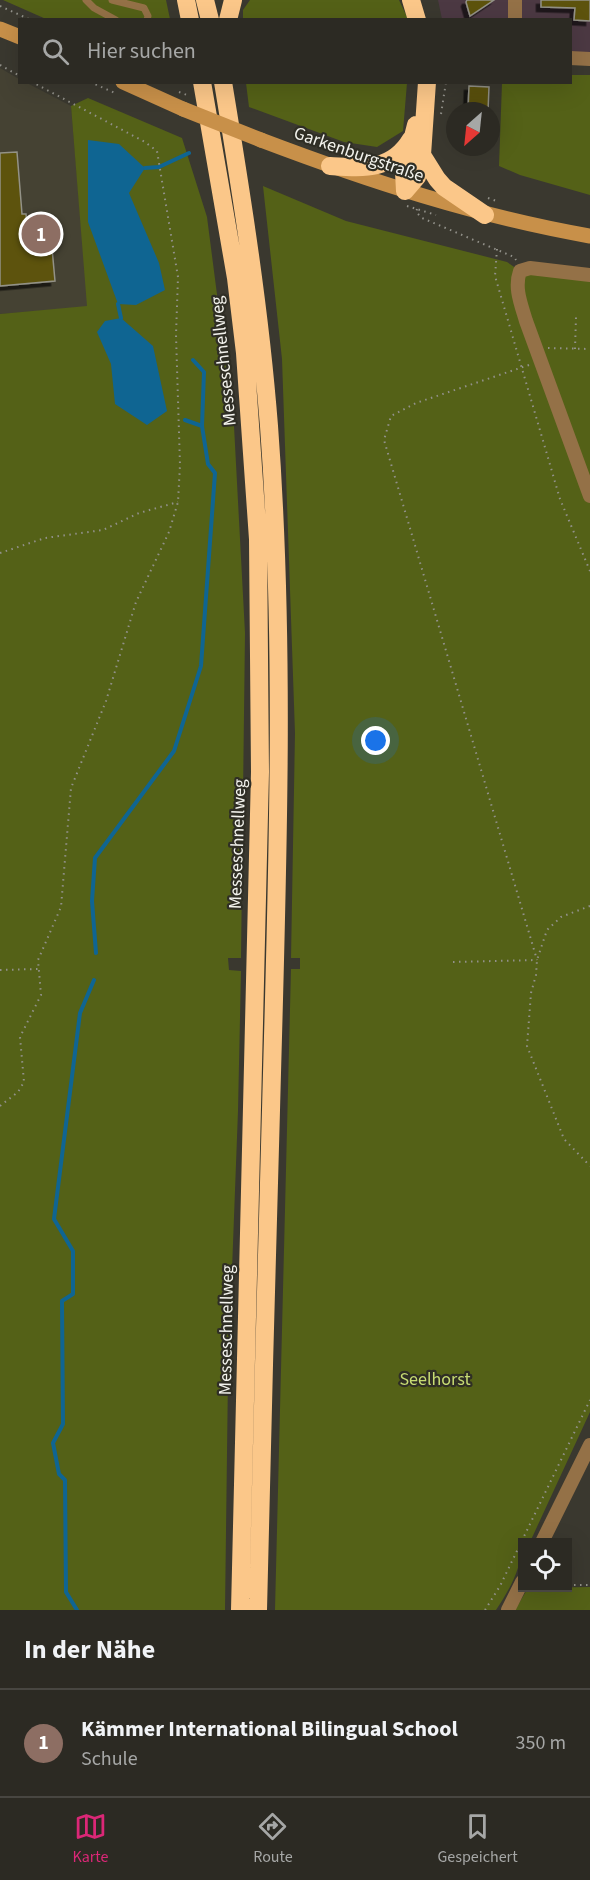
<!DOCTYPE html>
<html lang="de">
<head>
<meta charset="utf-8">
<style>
	:root { --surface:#2c2a23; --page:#34322b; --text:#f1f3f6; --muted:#a6a7a6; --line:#484641; --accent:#db2777 }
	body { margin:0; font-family:"Source Sans 3",sans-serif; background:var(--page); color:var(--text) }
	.controls { position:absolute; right:18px; bottom:18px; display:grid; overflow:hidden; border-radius:0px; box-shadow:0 6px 24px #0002 }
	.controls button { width:54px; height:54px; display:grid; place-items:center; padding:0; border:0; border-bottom:2px solid var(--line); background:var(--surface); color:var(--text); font:30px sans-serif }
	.compass { position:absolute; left:446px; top:102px; width:54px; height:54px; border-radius:50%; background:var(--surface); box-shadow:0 6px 24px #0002; rotate:207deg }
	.you { position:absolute; left:376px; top:741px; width:21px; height:21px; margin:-15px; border:4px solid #fff; border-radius:50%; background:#1a73e8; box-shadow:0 0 0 9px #1a73e833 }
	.badge { display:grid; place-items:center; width:39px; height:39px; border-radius:50%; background:var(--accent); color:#fff; font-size:20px; font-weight:700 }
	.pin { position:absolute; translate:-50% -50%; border:3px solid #fff; box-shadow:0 2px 6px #0006 }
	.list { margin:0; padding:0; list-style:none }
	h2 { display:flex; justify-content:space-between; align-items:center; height:78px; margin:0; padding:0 24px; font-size:26px }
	h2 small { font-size:20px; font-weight:400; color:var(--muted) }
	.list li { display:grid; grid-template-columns:39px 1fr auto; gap:18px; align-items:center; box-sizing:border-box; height:108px; padding:0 24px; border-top:2px solid var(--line) }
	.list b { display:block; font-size:22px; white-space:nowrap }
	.list p { margin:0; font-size:20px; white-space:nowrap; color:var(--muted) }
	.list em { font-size:20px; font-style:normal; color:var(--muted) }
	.icon { flex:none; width:33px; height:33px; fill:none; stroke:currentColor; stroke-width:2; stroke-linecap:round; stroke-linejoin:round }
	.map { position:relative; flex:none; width:590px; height:1610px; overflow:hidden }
	.search { position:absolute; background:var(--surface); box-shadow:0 6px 24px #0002; left:18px; right:18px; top:18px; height:66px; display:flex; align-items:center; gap:15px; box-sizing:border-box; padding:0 21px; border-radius:0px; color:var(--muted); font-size:22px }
	.sheet { height:186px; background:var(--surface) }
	nav { display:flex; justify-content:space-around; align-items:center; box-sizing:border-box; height:84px; border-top:2px solid var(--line); background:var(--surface); font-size:16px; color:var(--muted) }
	nav a { display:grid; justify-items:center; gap:3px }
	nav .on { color:var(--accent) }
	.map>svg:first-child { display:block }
</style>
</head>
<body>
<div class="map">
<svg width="590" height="1610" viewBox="0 0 590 1610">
	<defs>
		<filter id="shadow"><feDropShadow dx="-4.5" dy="4.5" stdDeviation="0" flood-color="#0009"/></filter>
	</defs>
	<rect width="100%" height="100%" fill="#3a382f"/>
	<path fill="#4c3943" d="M438,0H590V55H571L570,20L442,19Z"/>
	<path fill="#454233" d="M0,68L19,79L20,82L27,83L71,106L88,307L0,314Z"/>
	<path fill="#546117" d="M3,0H166L170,19H46Z
		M250,0H399L408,19H243V10Z
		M571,75H590V195L520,175L499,166L502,83L570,82Z
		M246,83H407L403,131L377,147L344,142L249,107Z
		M88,98L182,138L207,217L234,426L245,633L241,958H228L229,970L241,971L238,1111L228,1376L225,1610H0V314L87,306L71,106Z
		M263,186L346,221L507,262L520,271L590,275V1412L530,1542H522C522,1568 510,1589 496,1610H275L291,969H300V958H291L295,733L282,359Z
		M590,1587V1610H515L528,1588Z"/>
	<path fill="#0f6592" d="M88,140L119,144L145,168L129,193L159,263L165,290L136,305L118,304L88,222Z
		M121,318L153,346L167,411L147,425L115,404L111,364L97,332L105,321Z"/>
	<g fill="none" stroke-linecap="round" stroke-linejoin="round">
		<path stroke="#0f6592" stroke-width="4" d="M145,168L159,167L189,153
			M118,304L121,318
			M193,360L204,372L202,426
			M96,953L92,901L95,858L174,751L201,666L215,473L208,464L202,426L185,420
			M77,1610L66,1592L65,1480L59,1474L53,1443L63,1424L62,1301L73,1294V1251L54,1219L80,1013L94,980"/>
	</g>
	<path fill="#5d520f" stroke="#939287" stroke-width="1.5" filter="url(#shadow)" d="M467,0H494L470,16L466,2Z
		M541,0H590V21L574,20L575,8L541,7Z
		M469,86L489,87L488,111H468Z
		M17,152L22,214H26L27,225L23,226L24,229L50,226L55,281L0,286V153Z"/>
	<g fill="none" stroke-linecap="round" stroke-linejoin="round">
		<path stroke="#92918a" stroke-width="2" stroke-dasharray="1.5 4.5" stroke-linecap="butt" d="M0,6L31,20
			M0,65L20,76
			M90,82L115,93
			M441,114L446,82
			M319,146L334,151
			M488,198L499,202
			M407,206L436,215
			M417,209L416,212L422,218L514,257L516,260
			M497,249L495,276L560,499L590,571
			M548,348L590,349
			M575,349L576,317
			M529,365L416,403L391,416L384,440L537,960
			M0,553L45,538L103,530L139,513L178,502
			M590,906L561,917L547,930L537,960L536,975L531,993L527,1046L564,1139L590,1166
			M453,962L537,960
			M0,970L38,969
			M0,1106L18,1092L24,1082L20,1037L41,995L38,960L61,907L71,788L106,701L136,602L169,532L178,502L180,465L176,335L178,277L157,151L145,142L32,82
			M568,1585H590
			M485,1610L500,1586L590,1400"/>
		<path stroke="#947147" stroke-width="7" d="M86,0L94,8L116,20
			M112,0L144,8L148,16L147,20"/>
		<path stroke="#947147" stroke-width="14" d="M515,20V0
			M570,58L590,59
			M590,275L530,268L520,271C514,288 521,304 526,321L590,496
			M542,1542L590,1445
			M508,1610L522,1582"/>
		<path stroke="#c89049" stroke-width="15" d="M0,29L20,37
			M123,82L183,109
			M261,140C369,181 476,216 590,236"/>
		<path stroke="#fbc789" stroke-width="18" d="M186,0L190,20
			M205,0L210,20
			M411,0L417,20
			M228,20L233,0
			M202,82L236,278L245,353L258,539L260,772L240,1610
			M223,82C242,197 260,310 269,426C286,653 277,882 271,1110C266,1277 262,1443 258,1610
			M422,155L437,179L444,187L485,215
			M330,166C363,168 392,171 411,139
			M405,191L417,177L422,155L427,82
			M405,191L404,172L416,125"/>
		<path stroke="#92918a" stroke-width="2" stroke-dasharray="1.5 4.5" stroke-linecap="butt" d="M179,92L187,95"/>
		<path stroke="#c89049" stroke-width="15" d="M183,109L261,140"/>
	</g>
	<g text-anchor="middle" stroke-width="4.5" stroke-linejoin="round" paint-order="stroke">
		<g font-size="18" fill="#f3f3ed" stroke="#2f2e25">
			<text transform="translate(359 154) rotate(19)" y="6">Garkenburgstraße</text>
			<text transform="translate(223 361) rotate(-96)" y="6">Messeschnellweg</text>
			<text transform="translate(237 844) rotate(-88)" y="6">Messeschnellweg</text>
			<text transform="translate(226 1330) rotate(-89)" y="6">Messeschnellweg</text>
		</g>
		<g font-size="18" fill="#c7dc73" stroke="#2f2e25">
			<text x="435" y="1385">Seelhorst</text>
		</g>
	</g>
</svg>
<div class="controls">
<button><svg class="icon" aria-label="locate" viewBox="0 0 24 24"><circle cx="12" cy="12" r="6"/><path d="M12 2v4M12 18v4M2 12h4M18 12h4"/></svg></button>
</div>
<svg class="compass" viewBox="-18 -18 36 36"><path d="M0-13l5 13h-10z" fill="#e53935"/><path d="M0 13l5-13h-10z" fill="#a6a7a6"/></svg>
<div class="you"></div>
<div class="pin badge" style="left:41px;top:234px;background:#8d6e63">1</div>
<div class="search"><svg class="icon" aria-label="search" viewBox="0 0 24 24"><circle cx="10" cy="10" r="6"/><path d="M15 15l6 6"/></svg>Hier suchen</div>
</div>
<section class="sheet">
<h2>In der Nähe<small></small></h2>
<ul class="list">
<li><span class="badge" style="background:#8d6e63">1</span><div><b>Kämmer International Bilingual School</b><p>Schule</p></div><em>350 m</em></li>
</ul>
</section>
<nav>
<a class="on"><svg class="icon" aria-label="map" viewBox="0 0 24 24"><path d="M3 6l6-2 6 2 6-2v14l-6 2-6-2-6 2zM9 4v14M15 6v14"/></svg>Karte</a>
<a><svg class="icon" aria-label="directions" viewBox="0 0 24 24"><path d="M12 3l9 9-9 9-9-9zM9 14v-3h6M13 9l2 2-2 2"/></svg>Route</a>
<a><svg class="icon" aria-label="saved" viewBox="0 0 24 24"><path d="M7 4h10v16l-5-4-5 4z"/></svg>Gespeichert</a>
</nav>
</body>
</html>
